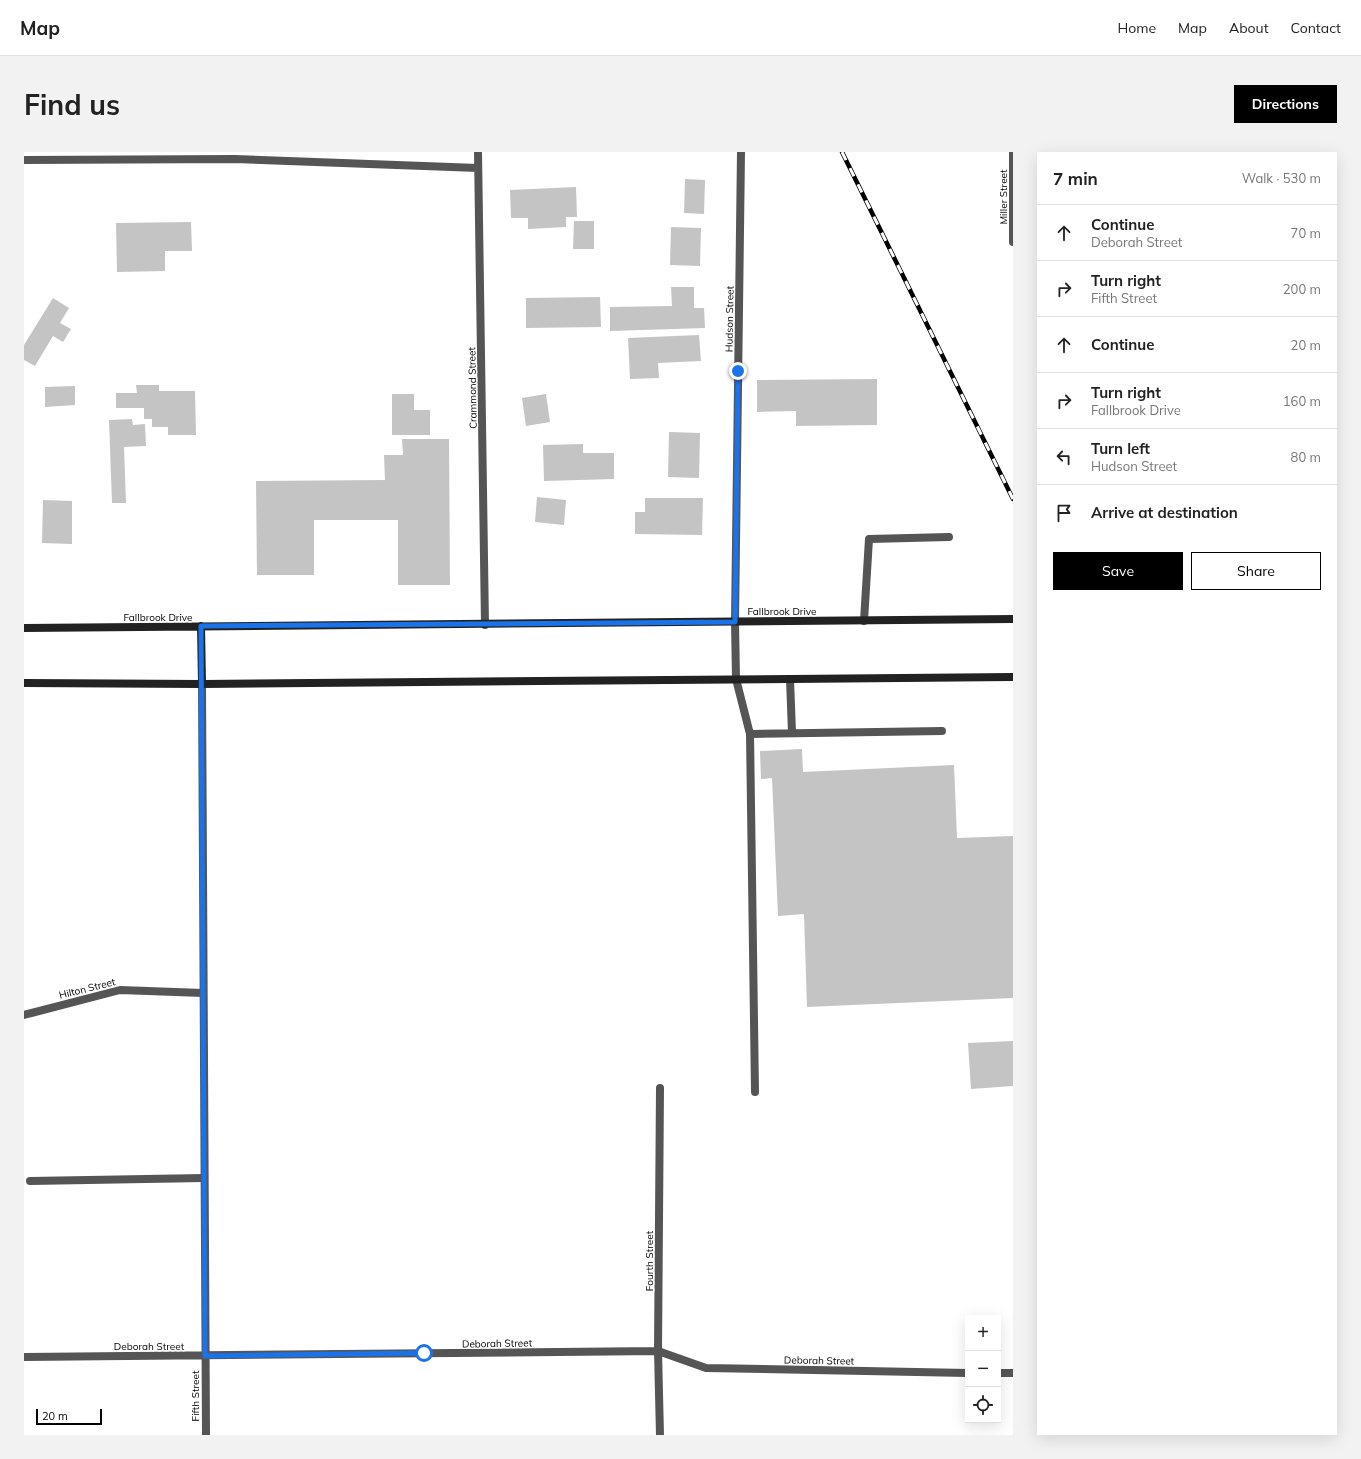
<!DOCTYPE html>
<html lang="en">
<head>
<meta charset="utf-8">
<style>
	:root { --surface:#fff; --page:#f2f2f2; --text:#222; --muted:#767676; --line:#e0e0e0; --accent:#000 }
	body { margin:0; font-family:Mulish,sans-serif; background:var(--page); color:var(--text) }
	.controls { position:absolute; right:12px; bottom:12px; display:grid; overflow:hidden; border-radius:0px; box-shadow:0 4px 16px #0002 }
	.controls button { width:36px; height:36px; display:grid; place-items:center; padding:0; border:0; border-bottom:1px solid var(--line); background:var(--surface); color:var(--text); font:20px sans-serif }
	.scale { position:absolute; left:12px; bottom:10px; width:66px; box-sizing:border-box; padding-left:4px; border:2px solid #000; border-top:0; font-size:11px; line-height:14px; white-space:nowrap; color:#000; -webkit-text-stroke:3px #fff; paint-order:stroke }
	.stop { position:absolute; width:12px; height:12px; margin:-9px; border:3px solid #1a73e8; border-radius:50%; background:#fff }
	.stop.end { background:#1a73e8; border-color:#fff; box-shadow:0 1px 4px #0008 }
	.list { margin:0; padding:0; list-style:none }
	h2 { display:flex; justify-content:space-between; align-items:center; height:52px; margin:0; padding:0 16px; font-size:17px }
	h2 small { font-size:13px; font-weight:400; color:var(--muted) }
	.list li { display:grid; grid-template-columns:26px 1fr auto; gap:12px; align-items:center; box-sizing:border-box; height:56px; padding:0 16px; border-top:1px solid var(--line) }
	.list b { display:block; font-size:15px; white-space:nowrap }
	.list p { margin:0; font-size:13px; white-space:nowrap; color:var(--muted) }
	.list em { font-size:13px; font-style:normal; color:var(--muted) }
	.actions { display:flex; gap:8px; padding:12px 16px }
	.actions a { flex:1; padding:9px 0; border:1px solid var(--accent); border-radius:0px; text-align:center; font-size:14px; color:var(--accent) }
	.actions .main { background:var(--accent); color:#fff }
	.icon { flex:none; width:22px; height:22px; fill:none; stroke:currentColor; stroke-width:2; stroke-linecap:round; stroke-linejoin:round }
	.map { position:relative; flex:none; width:989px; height:1283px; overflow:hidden; border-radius:0px }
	header { display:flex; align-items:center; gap:24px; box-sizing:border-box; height:56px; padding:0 20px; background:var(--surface); border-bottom:1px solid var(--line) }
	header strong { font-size:19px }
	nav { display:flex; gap:22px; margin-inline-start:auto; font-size:14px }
	.intro { display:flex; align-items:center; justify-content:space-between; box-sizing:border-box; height:96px; padding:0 24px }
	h1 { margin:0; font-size:28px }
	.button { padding:10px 18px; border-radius:0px; background:var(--accent); color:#fff; font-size:14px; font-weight:700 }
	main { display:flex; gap:24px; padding:0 24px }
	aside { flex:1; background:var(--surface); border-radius:0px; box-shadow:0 4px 16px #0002 }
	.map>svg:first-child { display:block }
</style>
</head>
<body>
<header>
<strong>Map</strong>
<nav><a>Home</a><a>Map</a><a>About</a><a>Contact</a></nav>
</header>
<div class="intro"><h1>Find us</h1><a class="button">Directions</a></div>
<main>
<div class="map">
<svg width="989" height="1283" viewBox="0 0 989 1283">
	<rect width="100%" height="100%" fill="#fff"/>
	<path fill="#c4c4c4" d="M661,27L681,28L680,62L660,61Z
		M552,35L553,65H542V75L504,77V66H487L486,38Z
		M550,69H570V97H549Z
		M167,70L168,99H141V119L93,120L92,71Z
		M647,75L677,76L676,114L646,113Z
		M647,135H670V156H680L681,176L586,179V155L648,154Z
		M576,145L577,175L502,176V146Z
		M29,146L45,156L36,171L47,177L39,190L29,184L11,214L0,208V193Z
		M675,183L677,209L634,211L635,226L606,227L604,186Z
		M853,227V273L772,274V259L733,260V228Z
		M112,233H135V239H171L172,283H144V275H128V267H120V256H92V241H113Z
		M51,234V253L21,255V235Z
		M368,242H390V258H406V283H368Z
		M522,242L526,270L502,274L498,246Z
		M108,267L109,273L121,272L122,294L100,295L102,351H88L85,268Z
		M645,280L676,281L675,326L644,325Z
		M378,287H425L426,433H374V368H290V423H233L232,329L361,328L360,303H379Z
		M559,292V301H590V327L520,329L519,293Z
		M513,345L542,348L540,373L511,370Z
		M621,346H679L678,383L611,382V360H621Z
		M19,348L48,349V392L18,391Z
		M778,597L779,620L930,613L933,686L989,684V846L783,855L780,762L754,764L748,626L737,627L736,599Z
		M989,889V934L947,937L944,891Z"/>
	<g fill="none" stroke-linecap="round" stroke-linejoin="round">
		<path stroke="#555" stroke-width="8" d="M840,469L845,387L925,385
			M712,527L726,582L731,940
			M766,527L768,581
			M726,582L918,579
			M6,1029L180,1026"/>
		<path stroke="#555" stroke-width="8" d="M454,0L461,473
			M989,0V90
			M0,8L211,7L454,16
			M712,527L711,470L717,0
			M178,532L182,1283
			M0,863L96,838L179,841
			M0,1205L634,1199L682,1216L944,1221
			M974,1221H989
			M636,1283L634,1199L636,936"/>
		<path stroke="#222" stroke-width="8" d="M177,474L178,532
			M0,476L989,467
			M0,531L178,532L989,525"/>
		<g stroke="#000" stroke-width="4.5">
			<path id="rail" d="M818,0L989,347"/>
		</g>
		<use href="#rail" stroke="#fff" stroke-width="3" stroke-dasharray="9" stroke-linecap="butt"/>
	</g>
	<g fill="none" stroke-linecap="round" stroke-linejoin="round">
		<path stroke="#1a73e8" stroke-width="5" d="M400,1201L181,1204L177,474L711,470L714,219"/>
	</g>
	<g text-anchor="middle" stroke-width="3" stroke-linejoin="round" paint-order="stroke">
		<g font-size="10" fill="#000" stroke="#fff">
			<text transform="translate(979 45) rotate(-90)" y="4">Miller Street</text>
			<text transform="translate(705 167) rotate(-89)" y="4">Hudson Street</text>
			<text transform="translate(448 236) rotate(-91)" y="4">Crammond Street</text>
			<text x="758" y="463">Fallbrook Drive</text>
			<text x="134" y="469">Fallbrook Drive</text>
			<text transform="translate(63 836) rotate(-14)" y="4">Hilton Street</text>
			<text transform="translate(625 1109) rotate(-90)" y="4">Fourth Street</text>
			<text transform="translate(473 1191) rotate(-1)" y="4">Deborah Street</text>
			<text x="125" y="1198">Deborah Street</text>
			<text transform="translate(795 1208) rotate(1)" y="4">Deborah Street</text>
			<text transform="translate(171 1244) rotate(-90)" y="4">Fifth Street</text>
		</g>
	</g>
</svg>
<div class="controls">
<button>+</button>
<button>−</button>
<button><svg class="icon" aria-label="locate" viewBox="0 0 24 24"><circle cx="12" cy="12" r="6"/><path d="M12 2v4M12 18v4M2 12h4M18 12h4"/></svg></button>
</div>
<div class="scale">20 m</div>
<div class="stop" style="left:400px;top:1201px"></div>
<div class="stop end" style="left:714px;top:219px"></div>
</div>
<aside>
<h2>7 min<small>Walk · 530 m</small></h2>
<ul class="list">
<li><svg class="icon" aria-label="ahead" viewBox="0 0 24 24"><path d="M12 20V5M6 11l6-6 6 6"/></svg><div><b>Continue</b><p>Deborah Street</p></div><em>70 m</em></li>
<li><svg class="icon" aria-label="right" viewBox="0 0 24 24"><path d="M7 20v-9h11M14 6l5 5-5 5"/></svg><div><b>Turn right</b><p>Fifth Street</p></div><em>200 m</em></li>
<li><svg class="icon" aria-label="ahead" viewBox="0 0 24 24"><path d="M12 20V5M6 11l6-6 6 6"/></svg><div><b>Continue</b></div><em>20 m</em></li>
<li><svg class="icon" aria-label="right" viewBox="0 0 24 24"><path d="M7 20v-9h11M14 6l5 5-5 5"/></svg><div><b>Turn right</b><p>Fallbrook Drive</p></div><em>160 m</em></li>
<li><svg class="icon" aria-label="left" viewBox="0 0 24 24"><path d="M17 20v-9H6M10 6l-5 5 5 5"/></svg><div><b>Turn left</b><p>Hudson Street</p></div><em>80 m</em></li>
<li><svg class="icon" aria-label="arrive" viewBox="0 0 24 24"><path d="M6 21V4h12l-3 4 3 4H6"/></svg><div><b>Arrive at destination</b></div></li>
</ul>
<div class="actions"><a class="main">Save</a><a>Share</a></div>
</aside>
</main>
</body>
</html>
